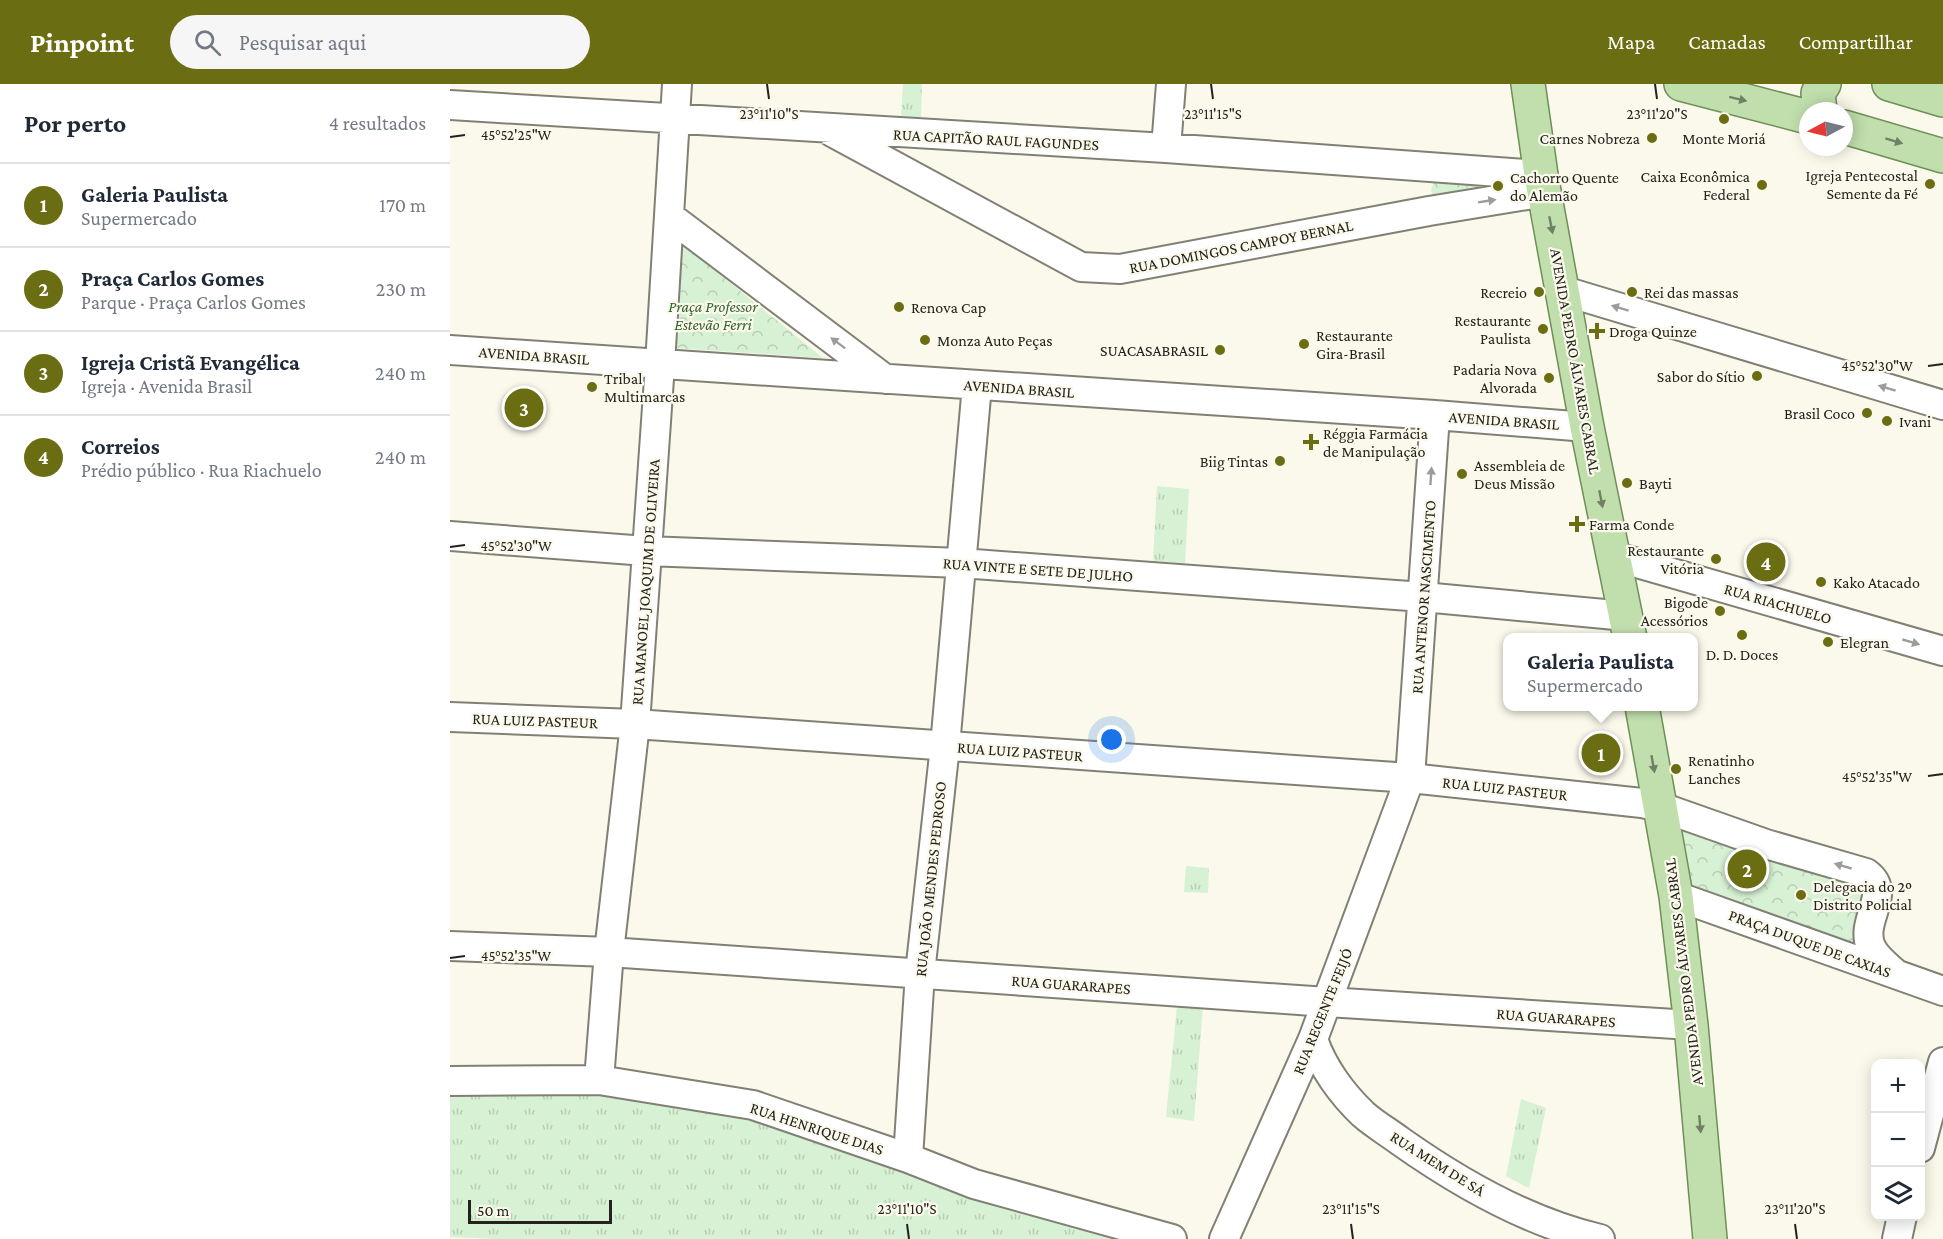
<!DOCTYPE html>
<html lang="pt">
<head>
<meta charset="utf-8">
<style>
	:root { --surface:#fff; --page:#f6f6f7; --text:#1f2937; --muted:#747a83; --line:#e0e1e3; --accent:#6a6d11 }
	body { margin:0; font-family:"Crimson Pro",serif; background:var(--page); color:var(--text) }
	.controls { position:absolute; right:18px; bottom:18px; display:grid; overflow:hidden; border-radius:12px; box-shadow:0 3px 15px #0003 }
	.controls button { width:54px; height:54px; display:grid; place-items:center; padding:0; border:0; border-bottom:2px solid var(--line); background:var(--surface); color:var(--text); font:30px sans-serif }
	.compass { position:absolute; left:1349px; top:18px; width:54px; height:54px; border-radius:50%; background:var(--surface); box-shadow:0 3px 15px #0003; rotate:263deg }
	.scale { position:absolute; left:18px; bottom:15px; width:144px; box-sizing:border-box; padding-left:6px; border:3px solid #23221d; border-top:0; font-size:16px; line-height:21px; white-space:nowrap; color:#23221d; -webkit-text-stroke:4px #fbf9eb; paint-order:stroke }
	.you { position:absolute; left:662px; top:656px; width:21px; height:21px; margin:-15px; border:4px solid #fff; border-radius:50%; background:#1a73e8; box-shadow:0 0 0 9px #1a73e833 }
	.badge { display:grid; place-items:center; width:39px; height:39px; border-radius:50%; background:var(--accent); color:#fff; font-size:20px; font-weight:700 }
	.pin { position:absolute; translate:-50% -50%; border:3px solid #fff; box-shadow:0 2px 6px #0006 }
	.popup { position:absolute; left:1053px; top:549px; width:195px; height:78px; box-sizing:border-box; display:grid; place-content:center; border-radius:12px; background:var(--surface); filter:drop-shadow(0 2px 4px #0005); font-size:20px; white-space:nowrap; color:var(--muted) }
	.popup b { font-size:22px; color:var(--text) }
	.popup::after { content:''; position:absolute; left:50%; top:100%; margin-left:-12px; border:12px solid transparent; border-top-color:var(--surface) }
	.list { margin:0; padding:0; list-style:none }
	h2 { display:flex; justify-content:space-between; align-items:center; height:78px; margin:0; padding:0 24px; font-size:26px }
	h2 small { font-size:20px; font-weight:400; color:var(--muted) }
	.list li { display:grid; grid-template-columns:39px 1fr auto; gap:18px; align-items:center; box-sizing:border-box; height:84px; padding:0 24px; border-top:2px solid var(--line) }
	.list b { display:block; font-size:22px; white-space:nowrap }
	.list p { margin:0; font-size:20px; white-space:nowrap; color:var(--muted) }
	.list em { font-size:20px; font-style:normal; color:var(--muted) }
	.icon { flex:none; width:33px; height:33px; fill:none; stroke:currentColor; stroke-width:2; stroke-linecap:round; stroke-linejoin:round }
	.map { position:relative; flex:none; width:1493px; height:1155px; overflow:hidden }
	header { display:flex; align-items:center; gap:36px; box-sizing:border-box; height:84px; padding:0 30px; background:var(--accent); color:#fff }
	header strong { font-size:28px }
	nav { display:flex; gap:33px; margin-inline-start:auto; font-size:21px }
	.search { width:420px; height:54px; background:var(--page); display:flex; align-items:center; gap:15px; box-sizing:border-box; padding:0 21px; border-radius:33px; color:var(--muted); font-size:22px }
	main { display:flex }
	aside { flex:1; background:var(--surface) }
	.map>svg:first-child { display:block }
</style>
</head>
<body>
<header>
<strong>Pinpoint</strong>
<div class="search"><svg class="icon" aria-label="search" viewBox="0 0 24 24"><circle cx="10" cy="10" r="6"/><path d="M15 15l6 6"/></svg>Pesquisar aqui</div>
<nav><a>Mapa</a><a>Camadas</a><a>Compartilhar</a></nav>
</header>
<main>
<aside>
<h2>Por perto<small>4 resultados</small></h2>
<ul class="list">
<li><span class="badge">1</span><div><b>Galeria Paulista</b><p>Supermercado</p></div><em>170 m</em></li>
<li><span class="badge">2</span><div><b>Praça Carlos Gomes</b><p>Parque · Praça Carlos Gomes</p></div><em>230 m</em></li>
<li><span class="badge">3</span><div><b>Igreja Cristã Evangélica</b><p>Igreja · Avenida Brasil</p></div><em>240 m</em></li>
<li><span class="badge">4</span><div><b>Correios</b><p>Prédio público · Rua Riachuelo</p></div><em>240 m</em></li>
</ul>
</aside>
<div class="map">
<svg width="1493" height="1155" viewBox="0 0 1493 1155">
	<defs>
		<pattern id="grass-tufts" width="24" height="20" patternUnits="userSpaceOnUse" patternTransform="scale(1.5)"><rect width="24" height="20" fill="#d7f1d4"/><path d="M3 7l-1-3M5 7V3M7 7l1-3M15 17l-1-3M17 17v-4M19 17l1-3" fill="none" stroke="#b8ceb6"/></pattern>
		<pattern id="park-crowns" width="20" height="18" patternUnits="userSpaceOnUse" patternTransform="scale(1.5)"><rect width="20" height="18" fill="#d7f1d4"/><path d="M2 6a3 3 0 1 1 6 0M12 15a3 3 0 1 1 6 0" fill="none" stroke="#b8ceb6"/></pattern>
	</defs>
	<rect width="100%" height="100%" fill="#fbf9eb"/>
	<path fill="url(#grass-tufts)" d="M453,0H472L471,34L451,33Z
		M707,402L739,405L735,479L703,477Z
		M736,782L759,784L758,809L734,808Z
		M727,922L753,923L744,1037L716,1033Z
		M150,1002L302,1028L701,1155H43L0,1153V1008Z
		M1071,1015L1096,1024L1079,1104L1056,1092Z"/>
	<path fill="url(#park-crowns)" d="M986,93L1076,104L984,115L981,106Z
		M231,159L373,274L226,264Z
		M1235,740L1423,806L1401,864L1231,803L1227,746Z"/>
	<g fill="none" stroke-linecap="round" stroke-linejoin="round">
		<g stroke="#828074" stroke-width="32">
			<path id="minor" d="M0,21L716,64L1091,91
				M382,48L631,183L670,185L979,127L1095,108
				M716,64L721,0
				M219,132L435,295
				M1114,207L1493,321
				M0,266L985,331L1137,343
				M0,452L196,467L511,479L973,513L1176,532
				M1163,472L1493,567
				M0,633L185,640L960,694L1192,719L1211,723L1316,760L1416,789C1444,809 1409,836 1421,863C1426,874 1437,882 1446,890
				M1226,812L1493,907
				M0,862L159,868L877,918L1241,941
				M863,955C872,983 892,1010 913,1030C924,1040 938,1048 950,1057C1008,1098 1080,1139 1150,1155
				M149,996L159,868L185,640L210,280L227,0
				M0,997L149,996L303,1021L458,1074L524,1100L722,1155
				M1470,1064L1493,978
				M458,1074L470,889L495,662L527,301
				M774,1155L863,955L960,694L985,331
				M1447,1155L1452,1132"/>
		</g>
		<g stroke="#6e8f58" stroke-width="36">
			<path id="major" d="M1078,0L1091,91L1137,343L1180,554
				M1231,0L1358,33
				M1439,0L1493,16
				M1370,27L1368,9L1374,0
				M1394,43L1493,72
				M1192,622L1226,812L1241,941L1260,1155"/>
		</g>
		<use href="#minor" stroke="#fff" stroke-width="28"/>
		<use href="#major" stroke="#c1dfad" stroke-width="33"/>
	</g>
	<defs><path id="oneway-solid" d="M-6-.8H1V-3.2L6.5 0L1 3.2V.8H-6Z" transform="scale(1.5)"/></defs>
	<g fill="#728065">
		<use href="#oneway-solid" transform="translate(1288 15) rotate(14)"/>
		<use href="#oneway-solid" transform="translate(1444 57) rotate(17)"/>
		<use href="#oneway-solid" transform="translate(1101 141) rotate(79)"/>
		<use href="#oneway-solid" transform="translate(1151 415) rotate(79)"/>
		<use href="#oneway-solid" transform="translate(1203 680) rotate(80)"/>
		<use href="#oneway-solid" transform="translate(1250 1040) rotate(85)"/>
	</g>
	<g fill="#9c9c99">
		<use href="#oneway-solid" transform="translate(1037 117) rotate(-9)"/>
		<use href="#oneway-solid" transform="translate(1170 224) rotate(-163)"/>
		<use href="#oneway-solid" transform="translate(388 259) rotate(-143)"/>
		<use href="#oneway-solid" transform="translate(1437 304) rotate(-163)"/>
		<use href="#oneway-solid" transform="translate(981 392) rotate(-86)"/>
		<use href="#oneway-solid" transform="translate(1461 558) rotate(16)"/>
		<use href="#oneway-solid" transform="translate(1393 782) rotate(-164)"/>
	</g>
	<path fill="none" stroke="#23221d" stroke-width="2" d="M317,0L319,15M761,0L763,15M1205,0L1207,15M0,53L15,51M1478,282L1493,280M0,463L15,461M1478,692L1493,690M0,874L15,872M457,1140L459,1155M901,1140L903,1155M1345,1140L1347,1155"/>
	<g fill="#6a6d11" stroke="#fbf9eb" stroke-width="2">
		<circle cx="1274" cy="35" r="6"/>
		<circle cx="1202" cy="54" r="6"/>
		<circle cx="1480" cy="100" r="6"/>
		<circle cx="1312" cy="101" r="6"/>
		<circle cx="1048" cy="102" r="6"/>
		<circle cx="1089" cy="208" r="6"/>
		<circle cx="1182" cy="208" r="6"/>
		<circle cx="449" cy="223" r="6"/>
		<circle cx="1093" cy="245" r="6"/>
		<path d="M1144 238h6v6h6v6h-6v6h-6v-6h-6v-6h6z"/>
		<circle cx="475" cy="256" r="6"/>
		<circle cx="854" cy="260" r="6"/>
		<circle cx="770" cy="266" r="6"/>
		<circle cx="1307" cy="292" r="6"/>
		<circle cx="1099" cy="294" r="6"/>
		<circle cx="142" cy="303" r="6"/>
		<circle cx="1417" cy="329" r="6"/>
		<circle cx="1437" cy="337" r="6"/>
		<path d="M858 349h6v6h6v6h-6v6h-6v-6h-6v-6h6z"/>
		<circle cx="830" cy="377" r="6"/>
		<circle cx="1012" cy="390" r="6"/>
		<circle cx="1177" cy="399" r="6"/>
		<path d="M1124 431h6v6h6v6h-6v6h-6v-6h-6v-6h6z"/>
		<circle cx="1266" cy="475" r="6"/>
		<circle cx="1371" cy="498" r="6"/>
		<circle cx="1270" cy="527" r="6"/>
		<circle cx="1292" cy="551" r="6"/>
		<circle cx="1378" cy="558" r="6"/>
		<circle cx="1226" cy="685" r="6"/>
		<circle cx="1351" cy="811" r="6"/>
	</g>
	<g text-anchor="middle" stroke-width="4.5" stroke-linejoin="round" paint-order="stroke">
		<g font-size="16" fill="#23221d" stroke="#fbf9eb" text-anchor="start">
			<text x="1190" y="60" text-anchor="end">Carnes Nobreza</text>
			<text x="1274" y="60" text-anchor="middle">Monte Moriá</text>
			<text x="1468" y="97" text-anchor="end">Igreja Pentecostal<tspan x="1468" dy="18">Semente da Fé</tspan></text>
			<text x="1300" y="98" text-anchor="end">Caixa Econômica<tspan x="1300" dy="18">Federal</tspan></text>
			<text x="1060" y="99">Cachorro Quente<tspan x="1060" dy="18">do Alemão</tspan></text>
			<text x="1077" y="214" text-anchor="end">Recreio</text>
			<text x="1194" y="214">Rei das massas</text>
			<text x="461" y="229">Renova Cap</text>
			<text x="1081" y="242" text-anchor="end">Restaurante<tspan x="1081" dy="18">Paulista</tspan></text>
			<text x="1159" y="253">Droga Quinze</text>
			<text x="866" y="257">Restaurante<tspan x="866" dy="18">Gira-Brasil</tspan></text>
			<text x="487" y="262">Monza Auto Peças</text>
			<text x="758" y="272" text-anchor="end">SUACASABRASIL</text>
			<text x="1087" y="291" text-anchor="end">Padaria Nova<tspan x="1087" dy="18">Alvorada</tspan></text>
			<text x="1295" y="298" text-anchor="end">Sabor do Sítio</text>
			<text x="154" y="300">Tribal<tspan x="154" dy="18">Multimarcas</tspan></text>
			<text x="1405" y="335" text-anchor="end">Brasil Coco</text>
			<text x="1449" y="343">Ivani</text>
			<text x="873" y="355">Réggia Farmácia<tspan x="873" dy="18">de Manipulação</tspan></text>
			<text x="818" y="383" text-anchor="end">Biig Tintas</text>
			<text x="1024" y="387">Assembleia de<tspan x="1024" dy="18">Deus Missão</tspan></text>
			<text x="1189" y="405">Bayti</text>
			<text x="1139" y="446">Farma Conde</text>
			<text x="1254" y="472" text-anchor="end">Restaurante<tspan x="1254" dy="18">Vitória</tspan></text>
			<text x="1383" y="504">Kako Atacado</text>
			<text x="1258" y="524" text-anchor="end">Bigode<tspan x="1258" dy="18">Acessórios</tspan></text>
			<text x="1390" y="564">Elegran</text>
			<text x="1292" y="576" text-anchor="middle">D. D. Doces</text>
			<text x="1238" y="682">Renatinho<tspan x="1238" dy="18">Lanches</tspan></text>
			<text x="1363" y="808">Delegacia do 2º<tspan x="1363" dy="18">Distrito Policial</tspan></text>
		</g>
		<g font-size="16" fill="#23221d" stroke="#fbf9eb">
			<text transform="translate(546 55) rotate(3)" y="6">RUA CAPITÃO RAUL FAGUNDES</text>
			<text transform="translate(791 162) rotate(-11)" y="6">RUA DOMINGOS CAMPOY BERNAL</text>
			<text transform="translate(84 271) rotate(4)" y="6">AVENIDA BRASIL</text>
			<text transform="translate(1126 277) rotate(80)" y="6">AVENIDA PEDRO ÁLVARES CABRAL</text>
			<text transform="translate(569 304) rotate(4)" y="6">AVENIDA BRASIL</text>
			<text transform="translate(1054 336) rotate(4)" y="6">AVENIDA BRASIL</text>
			<text transform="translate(588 485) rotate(4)" y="6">RUA VINTE E SETE DE JULHO</text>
			<text transform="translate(195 498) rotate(-86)" y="6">RUA MANOEL JOAQUIM DE OLIVEIRA</text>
			<text transform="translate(973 513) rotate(-86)" y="6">RUA ANTENOR NASCIMENTO</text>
			<text transform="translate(1328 519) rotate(16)" y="6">RUA RIACHUELO</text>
			<text transform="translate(85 636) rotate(2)" y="6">RUA LUIZ PASTEUR</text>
			<text transform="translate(570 667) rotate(4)" y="6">RUA LUIZ PASTEUR</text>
			<text transform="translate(1055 704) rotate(6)" y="6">RUA LUIZ PASTEUR</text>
			<text transform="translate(480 795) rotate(-84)" y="6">RUA JOÃO MENDES PEDROSO</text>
			<text transform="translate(1360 859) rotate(20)" y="6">PRAÇA DUQUE DE CAXIAS</text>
			<text transform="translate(1233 888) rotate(-97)" y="6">AVENIDA PEDRO ÁLVARES CABRAL</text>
			<text transform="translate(621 900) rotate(4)" y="6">RUA GUARARAPES</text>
			<text transform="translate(872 927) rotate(-68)" y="6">RUA REGENTE FEIJÓ</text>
			<text transform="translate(1106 933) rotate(4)" y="6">RUA GUARARAPES</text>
			<text transform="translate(367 1044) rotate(18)" y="6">RUA HENRIQUE DIAS</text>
			<text transform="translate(988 1079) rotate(32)" y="6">RUA MEM DE SÁ</text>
		</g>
		<g font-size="16" font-style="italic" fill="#31622d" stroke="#fbf9eb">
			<text x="263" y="228">Praça Professor<tspan x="263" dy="18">Estevão Ferri</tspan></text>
		</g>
	</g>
	<g font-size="15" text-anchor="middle" fill="#23221d" stroke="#fbf9eb" stroke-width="4.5" stroke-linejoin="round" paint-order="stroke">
		<text x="319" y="35">23°11'10"S</text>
		<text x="763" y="35">23°11'15"S</text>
		<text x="1207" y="35">23°11'20"S</text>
		<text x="66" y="56">45°52'25"W</text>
		<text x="1427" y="287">45°52'30"W</text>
		<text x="66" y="467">45°52'30"W</text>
		<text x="1427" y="698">45°52'35"W</text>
		<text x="66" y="877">45°52'35"W</text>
		<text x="457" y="1130">23°11'10"S</text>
		<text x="901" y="1130">23°11'15"S</text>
		<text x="1345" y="1130">23°11'20"S</text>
	</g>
</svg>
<div class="controls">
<button>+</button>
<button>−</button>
<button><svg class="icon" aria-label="layers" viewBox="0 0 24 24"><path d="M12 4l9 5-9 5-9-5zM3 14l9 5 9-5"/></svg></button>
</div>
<svg class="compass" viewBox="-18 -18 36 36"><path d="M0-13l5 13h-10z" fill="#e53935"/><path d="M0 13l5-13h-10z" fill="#747a83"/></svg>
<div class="scale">50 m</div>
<div class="you"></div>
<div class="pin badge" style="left:1151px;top:669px">1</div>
<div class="popup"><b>Galeria Paulista</b>Supermercado</div>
<div class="pin badge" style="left:1297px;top:785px">2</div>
<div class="pin badge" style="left:74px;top:324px">3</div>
<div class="pin badge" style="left:1316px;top:478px">4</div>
</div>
</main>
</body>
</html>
